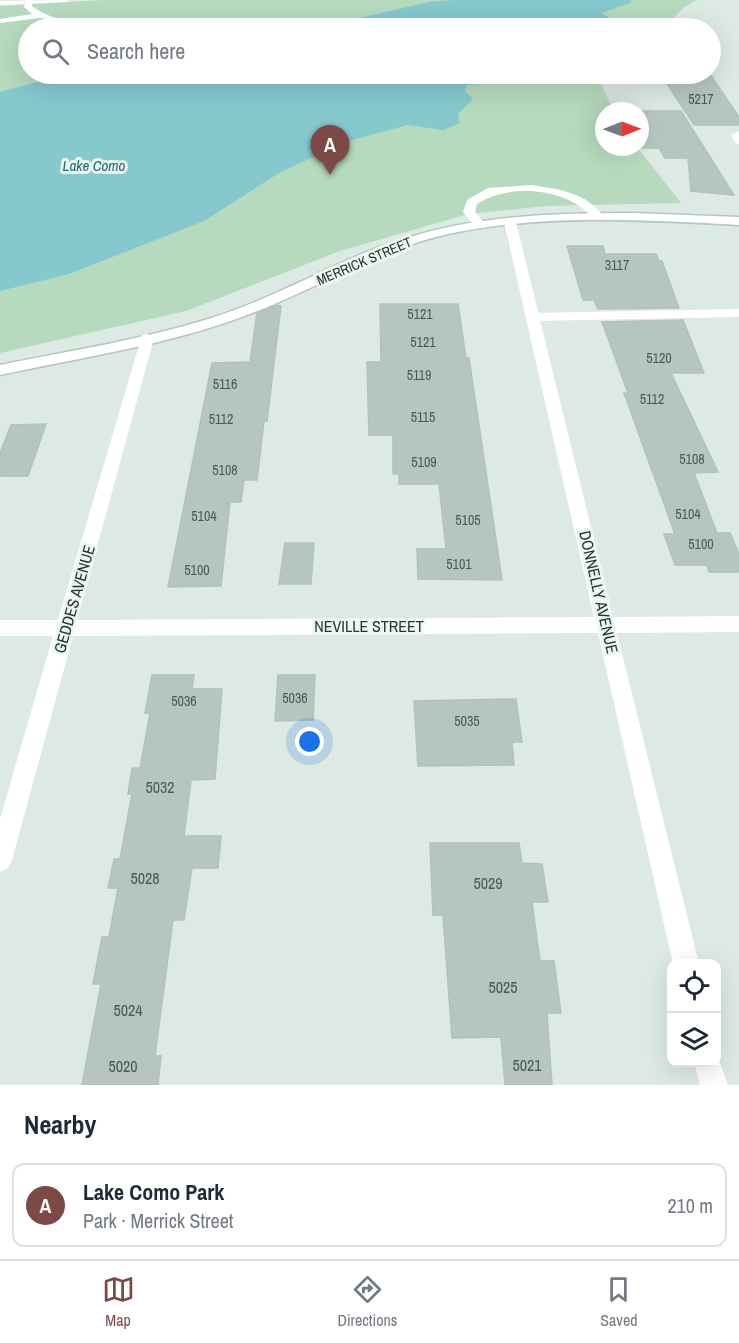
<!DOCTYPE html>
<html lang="en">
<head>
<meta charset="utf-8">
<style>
	:root { --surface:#fff; --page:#f6f6f7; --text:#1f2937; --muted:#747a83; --line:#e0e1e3; --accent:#7c4945 }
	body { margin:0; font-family:"Archivo Narrow",sans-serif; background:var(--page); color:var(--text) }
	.controls { position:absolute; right:18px; bottom:18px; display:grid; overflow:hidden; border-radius:12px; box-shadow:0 6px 24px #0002 }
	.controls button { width:54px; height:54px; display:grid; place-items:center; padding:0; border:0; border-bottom:2px solid var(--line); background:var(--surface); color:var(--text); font:30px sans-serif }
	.compass { position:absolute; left:595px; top:102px; width:54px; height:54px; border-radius:50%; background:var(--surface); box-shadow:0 6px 24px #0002; rotate:89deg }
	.you { position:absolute; left:310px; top:742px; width:21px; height:21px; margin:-15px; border:4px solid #fff; border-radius:50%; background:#1a73e8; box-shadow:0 0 0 9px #1a73e833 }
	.badge { display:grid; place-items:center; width:39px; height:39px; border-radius:50%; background:var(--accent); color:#fff; font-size:20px; font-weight:700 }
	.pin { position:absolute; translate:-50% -50px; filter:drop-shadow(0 2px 3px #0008) }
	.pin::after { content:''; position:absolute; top:32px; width:21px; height:18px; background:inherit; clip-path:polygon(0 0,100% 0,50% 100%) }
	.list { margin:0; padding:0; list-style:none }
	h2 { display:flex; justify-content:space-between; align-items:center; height:78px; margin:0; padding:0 24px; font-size:26px }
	h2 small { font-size:20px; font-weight:400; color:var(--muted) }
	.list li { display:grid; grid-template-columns:39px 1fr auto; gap:18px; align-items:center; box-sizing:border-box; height:84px; margin:0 12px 12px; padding:0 12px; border:2px solid var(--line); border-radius:12px }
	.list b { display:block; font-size:22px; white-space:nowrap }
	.list p { margin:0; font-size:20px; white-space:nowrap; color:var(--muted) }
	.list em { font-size:20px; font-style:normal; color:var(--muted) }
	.icon { flex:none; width:33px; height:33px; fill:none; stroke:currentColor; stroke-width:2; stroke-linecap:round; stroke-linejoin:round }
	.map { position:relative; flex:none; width:739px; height:1085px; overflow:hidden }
	.search { position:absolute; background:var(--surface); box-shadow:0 6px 24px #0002; left:18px; right:18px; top:18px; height:66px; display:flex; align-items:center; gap:15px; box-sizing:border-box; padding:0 21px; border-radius:33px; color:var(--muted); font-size:22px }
	.sheet { height:174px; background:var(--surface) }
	nav { display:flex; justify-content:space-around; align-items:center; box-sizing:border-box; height:84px; border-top:2px solid var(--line); background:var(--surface); font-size:16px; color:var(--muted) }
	nav a { display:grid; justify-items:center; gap:3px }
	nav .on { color:var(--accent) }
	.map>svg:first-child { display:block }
</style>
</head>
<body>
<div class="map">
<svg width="739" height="1085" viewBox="0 0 739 1085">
	<rect width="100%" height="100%" fill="#dde9e3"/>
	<path fill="#b6dabd" d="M102,0H697L683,8L664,28H28V74H596L614,111H604V147H637L681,203L547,206L468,214L340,251L186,311L0,353V6Z"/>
	<path fill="#85c8ce" d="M454,0H630L632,2L602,13L622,28H316L429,2Z
		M88,74C99,73 111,72 121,74C139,77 150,85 167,74H497L483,84L467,85L465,91L473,99L458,114L460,123L443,130L408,125L345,142L279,173L204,221L69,274L0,291V92L41,81Z"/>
	<path fill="#b6c6bf" stroke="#b0c2b9" stroke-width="1.5" d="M677,74H710L739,117V125H694L664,79H681Z
		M640,111H681L734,195L691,191L688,158H665L659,148H640Z
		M567,246H603L605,254H656L659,261H662L679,308L598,309L594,300H583Z
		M380,304H458L466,358H469L502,580L418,579L417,549H446L439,484H399V474H393V435H369L367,362H381Z
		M277,305L281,306L267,421H264L257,480H244L241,502H230L221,586L168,587L212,363L250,362L257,313Z
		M683,320L704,373H671L718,472L694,473L717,533H730L739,554V572H709L707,565H675L664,534H675L624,393H628L602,322Z
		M46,424L28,476H0V453L11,425Z
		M285,543H314L311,584H279Z
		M152,675H194L192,689H222L215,779L191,780L184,836H221L218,868H192L184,920H173L155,1056H161L158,1085H82L101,984H93L102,937H109L118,888H108L114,859H120L132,794H128L132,768H140L150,713H145Z
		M278,675H315L313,720L275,721Z
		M516,699L522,742H512L514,765L418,766L414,701Z
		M430,843H519L522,863L542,864L548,902H532L540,961H554L561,1013H547L552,1085H505L501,1037L452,1038L443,915H433Z"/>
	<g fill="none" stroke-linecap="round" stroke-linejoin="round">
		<g stroke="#b1c8be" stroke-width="3">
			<path id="secondary" d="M633,213L739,217V225C646,220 550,214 458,232C383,246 318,289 247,315C168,345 83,357 0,375V365C69,351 140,340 208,319C275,299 334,261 400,240C475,215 555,213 633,213Z"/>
		</g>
		<path fill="#fff" fill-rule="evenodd" d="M26,0H32V6C63,31 127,22 165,24L169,26L165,28L92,27L40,18L0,23V19L32,14L24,7Z
			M739,131V144L735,143L731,135Z
			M532,185C561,190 586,192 604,217L594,220C570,187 508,183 477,204L475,212L486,225L484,228H476L463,212L467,200L488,188Z
			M739,309V317L533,321L526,317L533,313Z"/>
		<path fill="#fff" fill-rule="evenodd" d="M70,0L66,2L0,5V1Z
			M510,218L516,222L613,617L739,616V632L617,633L699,964H673L598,633L73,636L12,860L8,868L0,872V819L53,636H0V620H58L142,335L147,334L154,338L77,620L594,617L504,222Z
			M716,1052L728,1085H700L694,1062H716Z"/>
		<use href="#secondary" fill="#fff" fill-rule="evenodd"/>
	</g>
	<g text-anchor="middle" stroke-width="6" stroke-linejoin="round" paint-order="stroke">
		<g font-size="14" fill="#465c53">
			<text x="701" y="104">5217</text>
			<text x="617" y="270">3117</text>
			<text x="420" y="319">5121</text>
			<text x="423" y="347">5121</text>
			<text x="659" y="363">5120</text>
			<text x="419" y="380">5119</text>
			<text x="225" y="389">5116</text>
			<text x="652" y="404">5112</text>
			<text x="423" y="422">5115</text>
			<text x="221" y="424">5112</text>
			<text x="692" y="464">5108</text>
			<text x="424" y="467">5109</text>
			<text x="225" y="475">5108</text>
			<text x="688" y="519">5104</text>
			<text x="204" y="521">5104</text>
			<text x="468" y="525">5105</text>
			<text x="701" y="549">5100</text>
			<text x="459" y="569">5101</text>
			<text x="197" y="575">5100</text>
			<text x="295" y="703">5036</text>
			<text x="184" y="706">5036</text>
			<text x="467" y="726">5035</text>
		</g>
		<g font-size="14" fill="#20382f" stroke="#edf6f1">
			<text transform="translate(364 261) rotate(-23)" y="5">MERRICK STREET</text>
		</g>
		<g font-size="15" font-style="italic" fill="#1c6971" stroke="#edf6f1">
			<text x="94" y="171">Lake Como</text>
		</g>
		<g font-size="16" fill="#20382f" stroke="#edf6f1">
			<text transform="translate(599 592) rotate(77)" y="6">DONNELLY AVENUE</text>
			<text transform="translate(74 599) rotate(-74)" y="6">GEDDES AVENUE</text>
			<text x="369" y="632">NEVILLE STREET</text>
		</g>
		<g font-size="16" fill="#465c53">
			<text x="160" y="793">5032</text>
			<text x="145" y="884">5028</text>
			<text x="488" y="889">5029</text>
			<text x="503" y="993">5025</text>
			<text x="128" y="1016">5024</text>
			<text x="527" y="1071">5021</text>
			<text x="123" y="1072">5020</text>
		</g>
	</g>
</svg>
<div class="controls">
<button><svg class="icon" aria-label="locate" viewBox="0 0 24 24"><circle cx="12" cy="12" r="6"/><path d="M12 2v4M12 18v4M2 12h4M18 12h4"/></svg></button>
<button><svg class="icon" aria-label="layers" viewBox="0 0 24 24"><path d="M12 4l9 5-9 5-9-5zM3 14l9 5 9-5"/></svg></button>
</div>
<svg class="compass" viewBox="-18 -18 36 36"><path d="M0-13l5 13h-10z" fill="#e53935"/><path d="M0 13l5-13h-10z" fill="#747a83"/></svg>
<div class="you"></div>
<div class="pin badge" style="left:330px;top:175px">A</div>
<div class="search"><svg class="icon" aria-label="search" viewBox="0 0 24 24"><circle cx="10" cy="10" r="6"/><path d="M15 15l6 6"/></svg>Search here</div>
</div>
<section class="sheet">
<h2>Nearby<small></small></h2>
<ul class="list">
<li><span class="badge">A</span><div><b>Lake Como Park</b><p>Park · Merrick Street</p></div><em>210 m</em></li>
</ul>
</section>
<nav>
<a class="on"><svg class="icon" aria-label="map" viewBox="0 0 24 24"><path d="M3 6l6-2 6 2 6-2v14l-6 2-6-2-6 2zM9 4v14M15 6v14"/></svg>Map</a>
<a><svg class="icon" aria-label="directions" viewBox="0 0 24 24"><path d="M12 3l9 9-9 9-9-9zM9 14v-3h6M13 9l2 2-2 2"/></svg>Directions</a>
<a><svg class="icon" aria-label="saved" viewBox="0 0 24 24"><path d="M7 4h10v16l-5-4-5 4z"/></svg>Saved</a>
</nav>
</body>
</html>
